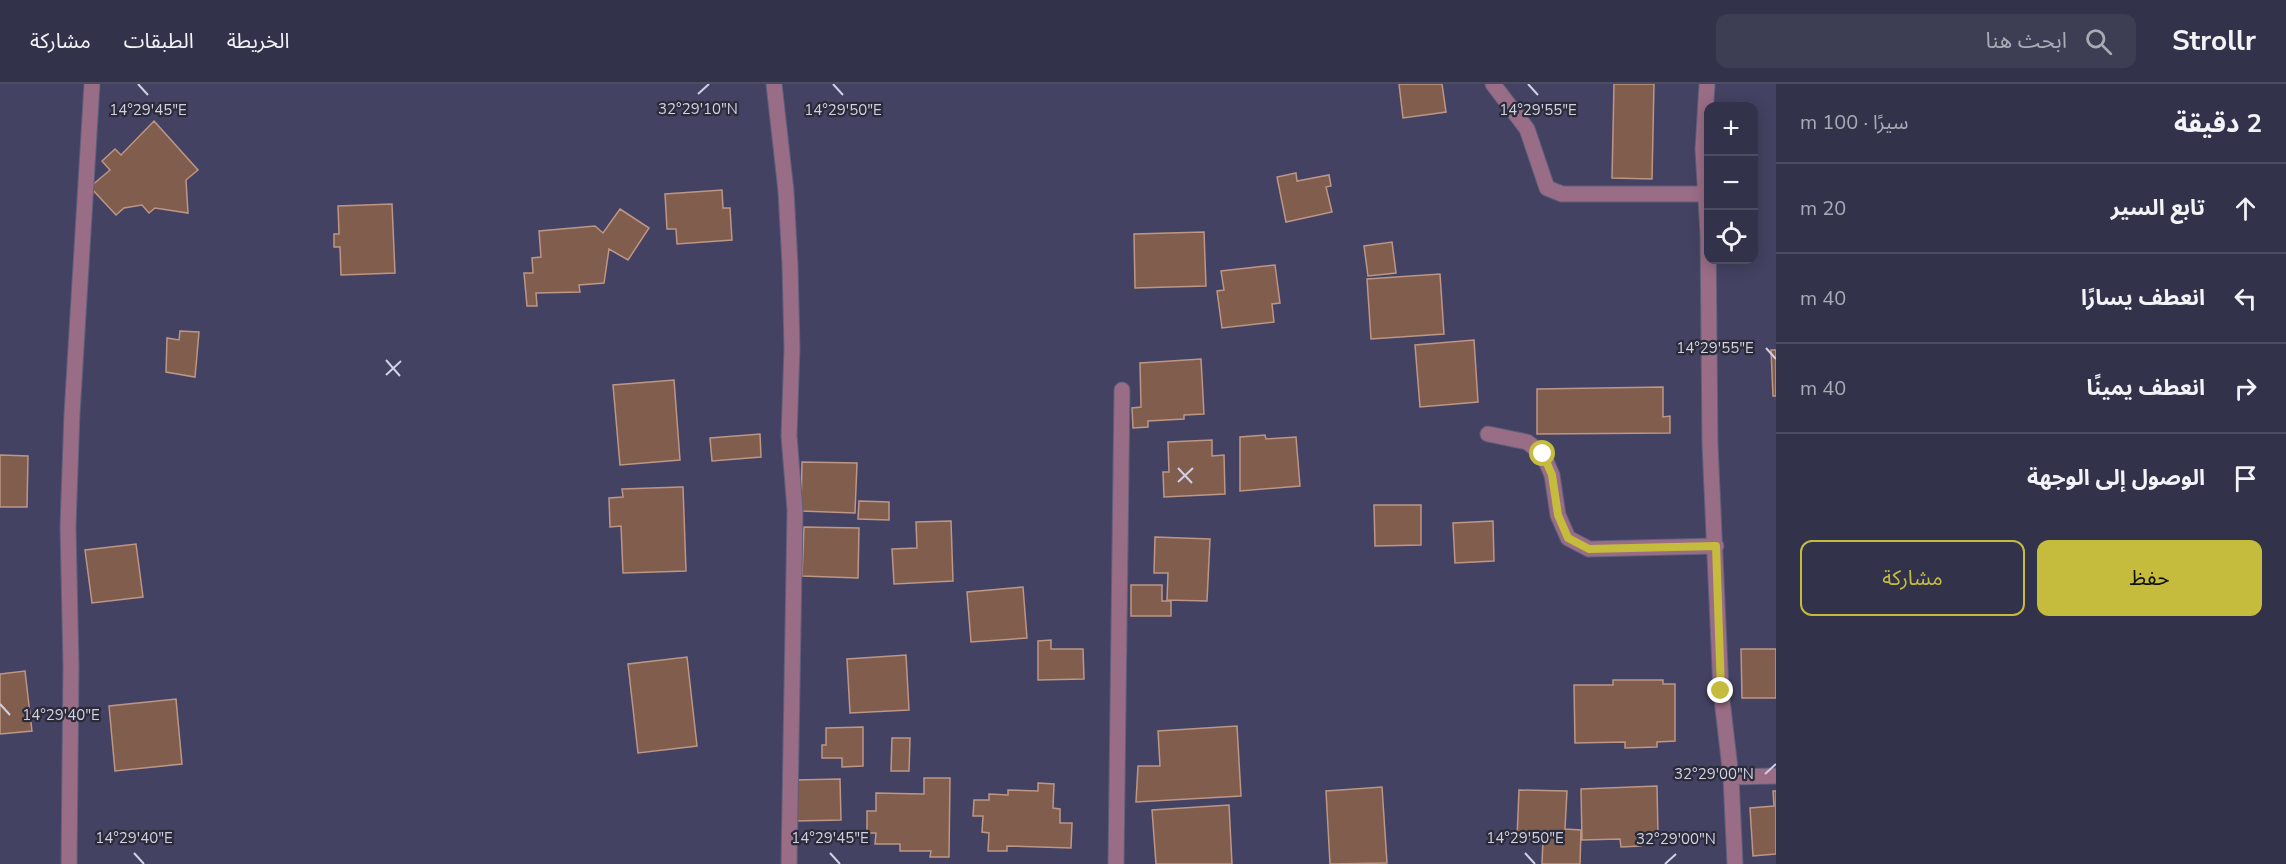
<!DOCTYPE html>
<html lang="ar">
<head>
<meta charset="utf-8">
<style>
	:root { --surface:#32324a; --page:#3d3e54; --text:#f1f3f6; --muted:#a8aab5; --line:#4d4d62; --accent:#c5bc3d }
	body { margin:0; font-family:"Nunito Sans","Noto Sans Arabic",sans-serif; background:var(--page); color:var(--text); direction:rtl }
	.controls { position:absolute; right:18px; top:18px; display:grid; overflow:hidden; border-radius:12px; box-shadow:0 3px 15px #0003 }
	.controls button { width:54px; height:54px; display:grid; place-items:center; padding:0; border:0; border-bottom:2px solid var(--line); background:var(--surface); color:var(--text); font:30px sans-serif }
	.stop { position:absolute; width:18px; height:18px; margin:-14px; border:4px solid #c5bc3d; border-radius:50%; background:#fff }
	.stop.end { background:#c5bc3d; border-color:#fff; box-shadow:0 2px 6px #0008 }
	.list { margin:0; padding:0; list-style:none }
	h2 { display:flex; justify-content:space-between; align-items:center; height:78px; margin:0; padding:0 24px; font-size:26px }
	h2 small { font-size:20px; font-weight:400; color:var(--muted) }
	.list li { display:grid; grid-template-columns:39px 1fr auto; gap:18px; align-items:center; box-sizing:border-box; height:90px; padding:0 24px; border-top:2px solid var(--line) }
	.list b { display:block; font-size:22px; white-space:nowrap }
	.list em { font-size:20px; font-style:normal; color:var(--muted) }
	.actions { display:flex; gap:12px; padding:18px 24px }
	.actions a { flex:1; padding:14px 0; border:2px solid var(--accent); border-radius:12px; text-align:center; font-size:21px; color:var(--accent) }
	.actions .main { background:var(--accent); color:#111 }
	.icon { flex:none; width:33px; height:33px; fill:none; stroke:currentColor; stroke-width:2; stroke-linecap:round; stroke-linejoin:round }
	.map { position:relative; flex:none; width:1776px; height:780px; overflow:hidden; direction:ltr }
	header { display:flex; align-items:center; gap:36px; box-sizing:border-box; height:84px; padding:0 30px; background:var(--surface); border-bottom:2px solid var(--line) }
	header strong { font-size:28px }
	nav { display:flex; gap:33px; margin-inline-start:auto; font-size:21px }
	.search { width:420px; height:54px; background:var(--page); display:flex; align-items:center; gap:15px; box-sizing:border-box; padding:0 21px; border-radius:12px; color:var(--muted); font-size:22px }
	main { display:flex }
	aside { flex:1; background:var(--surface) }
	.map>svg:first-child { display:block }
</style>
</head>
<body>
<header>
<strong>Strollr</strong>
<div class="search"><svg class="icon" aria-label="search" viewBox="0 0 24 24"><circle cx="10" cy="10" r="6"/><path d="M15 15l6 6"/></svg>ابحث هنا</div>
<nav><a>الخريطة</a><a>الطبقات</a><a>مشاركة</a></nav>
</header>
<main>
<aside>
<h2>2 دقيقة<small>سيرًا · 100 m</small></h2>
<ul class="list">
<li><svg class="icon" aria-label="ahead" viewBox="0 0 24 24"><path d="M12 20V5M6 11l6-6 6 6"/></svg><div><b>تابع السير</b></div><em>20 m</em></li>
<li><svg class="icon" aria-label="left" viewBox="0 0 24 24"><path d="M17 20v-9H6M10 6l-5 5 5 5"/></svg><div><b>انعطف يسارًا</b></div><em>40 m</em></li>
<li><svg class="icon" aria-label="right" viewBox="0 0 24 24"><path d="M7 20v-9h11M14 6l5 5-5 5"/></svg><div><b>انعطف يمينًا</b></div><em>40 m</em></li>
<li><svg class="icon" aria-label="arrive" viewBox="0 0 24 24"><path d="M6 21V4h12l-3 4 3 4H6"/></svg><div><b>الوصول إلى الوجهة</b></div></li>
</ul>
<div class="actions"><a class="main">حفظ</a><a>مشاركة</a></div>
</aside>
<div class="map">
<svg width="1776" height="780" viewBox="0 0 1776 780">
	<rect width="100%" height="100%" fill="#434262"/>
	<path fill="#815d4d" stroke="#bd9685" stroke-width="1.5" d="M1399,0H1442L1446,28L1403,34Z
		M1614,0H1654L1652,95L1612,94Z
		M154,37L198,86L186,96L188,129L155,124L149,129L142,121L124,124L116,131L90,103L110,86L102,77L115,65L121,71Z
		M1296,89L1297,97L1329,91L1331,102L1326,103L1332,128L1286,138L1277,93Z
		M722,106L723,124H730L732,156L677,160L676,145H667L665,110Z
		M392,120L395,189L341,191L340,163H334V150H339L338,122Z
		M620,125L649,144L628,176L609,165L604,199L579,201L580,208L536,209L537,222H527L524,189H533L532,174L541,173L539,147L595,142L603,149Z
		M1204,148L1206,202L1135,204L1134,150Z
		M1392,158L1396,189L1368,192L1364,162Z
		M1275,181L1280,219L1272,220L1274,238L1222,244L1217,207L1224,206L1221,187Z
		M1440,190L1444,250L1371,255L1367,195Z
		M180,247L199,248L195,293L166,288L167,254L179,256Z
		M1474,256L1478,318L1420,323L1415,261Z
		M1771,266H1776V312H1773Z
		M1201,275L1204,330L1184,331V335L1148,337V343L1133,344L1132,324L1141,323L1140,279Z
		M674,296L680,376L620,381L613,301Z
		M1663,303V333L1670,332V349L1537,350V305Z
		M760,350L761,373L712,377L710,354Z
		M1265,351L1266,355L1296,353L1300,402L1240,407V353Z
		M1212,356V372L1224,371L1225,410L1164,413L1163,388H1169L1168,358Z
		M0,371L28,372L27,423H0Z
		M802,378L857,379L855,429L801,427Z
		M681,403H683L686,487L623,489L621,442L610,443L609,414L623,413L622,405Z
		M859,417L889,418V436L858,435Z
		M1374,421H1421V461L1375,462Z
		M951,437L953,497L894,500L892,465L917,464L916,438Z
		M1493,437L1494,477L1455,479L1453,439Z
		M804,443L859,444L858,494L802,492Z
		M1155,453L1210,455L1207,517L1167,516L1168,489H1154Z
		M136,460L143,513L92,519L85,466Z
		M1131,501H1162V517H1171V532H1131Z
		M1023,503L1027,554L971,558L967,508Z
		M1051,556V565H1083L1084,595L1038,596V557Z
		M1741,565H1776V614H1742Z
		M906,571L909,626L850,629L847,575Z
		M687,573L697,662L638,669L628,580Z
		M25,587L32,647L0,650V590Z
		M1613,596H1663V600H1675V657L1657,658V663L1625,664V658L1575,659L1574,601H1613Z
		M176,615L182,680L115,687L109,622Z
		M1237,642L1241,712L1136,718L1138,682H1160L1158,647Z
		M863,643V682L842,683V674H822V661H826V644Z
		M892,654H910L909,687H891Z
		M924,694H950L949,773H930L931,767H900V760H875L876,749H867V727H876V709L924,710Z
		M840,695L841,736L796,737L795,696Z
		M1038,699L1054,700L1053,724L1060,725V739H1072L1071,764L1007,762V767H988L989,749L982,748L983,732H973L974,716H989V710L1008,711V706L1038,707Z
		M1657,702L1658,751L1641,752V762L1621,763L1620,755L1582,756L1581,705Z
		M1382,703L1387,779L1330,780L1326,707Z
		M1519,706L1567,707L1565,745L1581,746L1580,780H1542L1543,755L1517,754Z
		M1773,707H1776V770L1753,772L1750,724L1774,722Z
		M1229,721L1232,780H1156L1152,726Z"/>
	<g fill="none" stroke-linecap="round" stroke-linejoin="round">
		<g stroke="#5f5f7c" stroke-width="17">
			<path id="minor" d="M774,0L786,107L790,181L792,264L789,352L795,426L789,780
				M1493,0L1527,45L1547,104L1562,110H1705
				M1707,0L1703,65L1708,150L1710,360L1721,607L1731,693L1735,780
				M1488,350L1527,358L1543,370L1552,391L1558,431L1568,454L1589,465L1716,462
				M1731,693L1776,692
				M69,780L71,583L68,442L72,330L92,0
				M1116,780L1122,306"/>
		</g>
		<use href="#minor" stroke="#9a6d86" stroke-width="15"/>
	</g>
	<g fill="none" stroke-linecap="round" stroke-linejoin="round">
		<path stroke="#c5bc3d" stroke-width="8" d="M1543,370L1552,391L1558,431L1568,454L1589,465L1716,462L1721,607"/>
	</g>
	<path fill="none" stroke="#d0d1e4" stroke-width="2" d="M138,0L148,11M833,0L843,11M1528,0L1538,11M698,10L709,0M1766,264L1776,275M386,276L400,292M386,291L401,277M1178,384L1192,399M1178,398L1193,384M0,620L10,631M1765,690L1776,680M134,769L144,780M830,769L840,780M1525,769L1535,780M1665,780L1676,770"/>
	<g font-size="15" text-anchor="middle" fill="#d0d1e4" stroke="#2b2b39" stroke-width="4.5" stroke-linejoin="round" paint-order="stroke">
		<text x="698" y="30">32°29'10"N</text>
		<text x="148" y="31">14°29'45"E</text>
		<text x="1538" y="31">14°29'55"E</text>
		<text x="843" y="31">14°29'50"E</text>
		<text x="1715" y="269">14°29'55"E</text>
		<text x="61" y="636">14°29'40"E</text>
		<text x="1714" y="695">32°29'00"N</text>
		<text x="134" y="759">14°29'40"E</text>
		<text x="830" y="759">14°29'45"E</text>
		<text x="1525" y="759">14°29'50"E</text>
		<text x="1676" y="760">32°29'00"N</text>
	</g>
</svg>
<div class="controls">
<button>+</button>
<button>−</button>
<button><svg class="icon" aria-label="locate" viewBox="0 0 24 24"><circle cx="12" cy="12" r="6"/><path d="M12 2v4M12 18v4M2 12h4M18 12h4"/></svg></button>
</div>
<div class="stop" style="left:1543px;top:370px"></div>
<div class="stop end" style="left:1721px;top:607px"></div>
</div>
</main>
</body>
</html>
